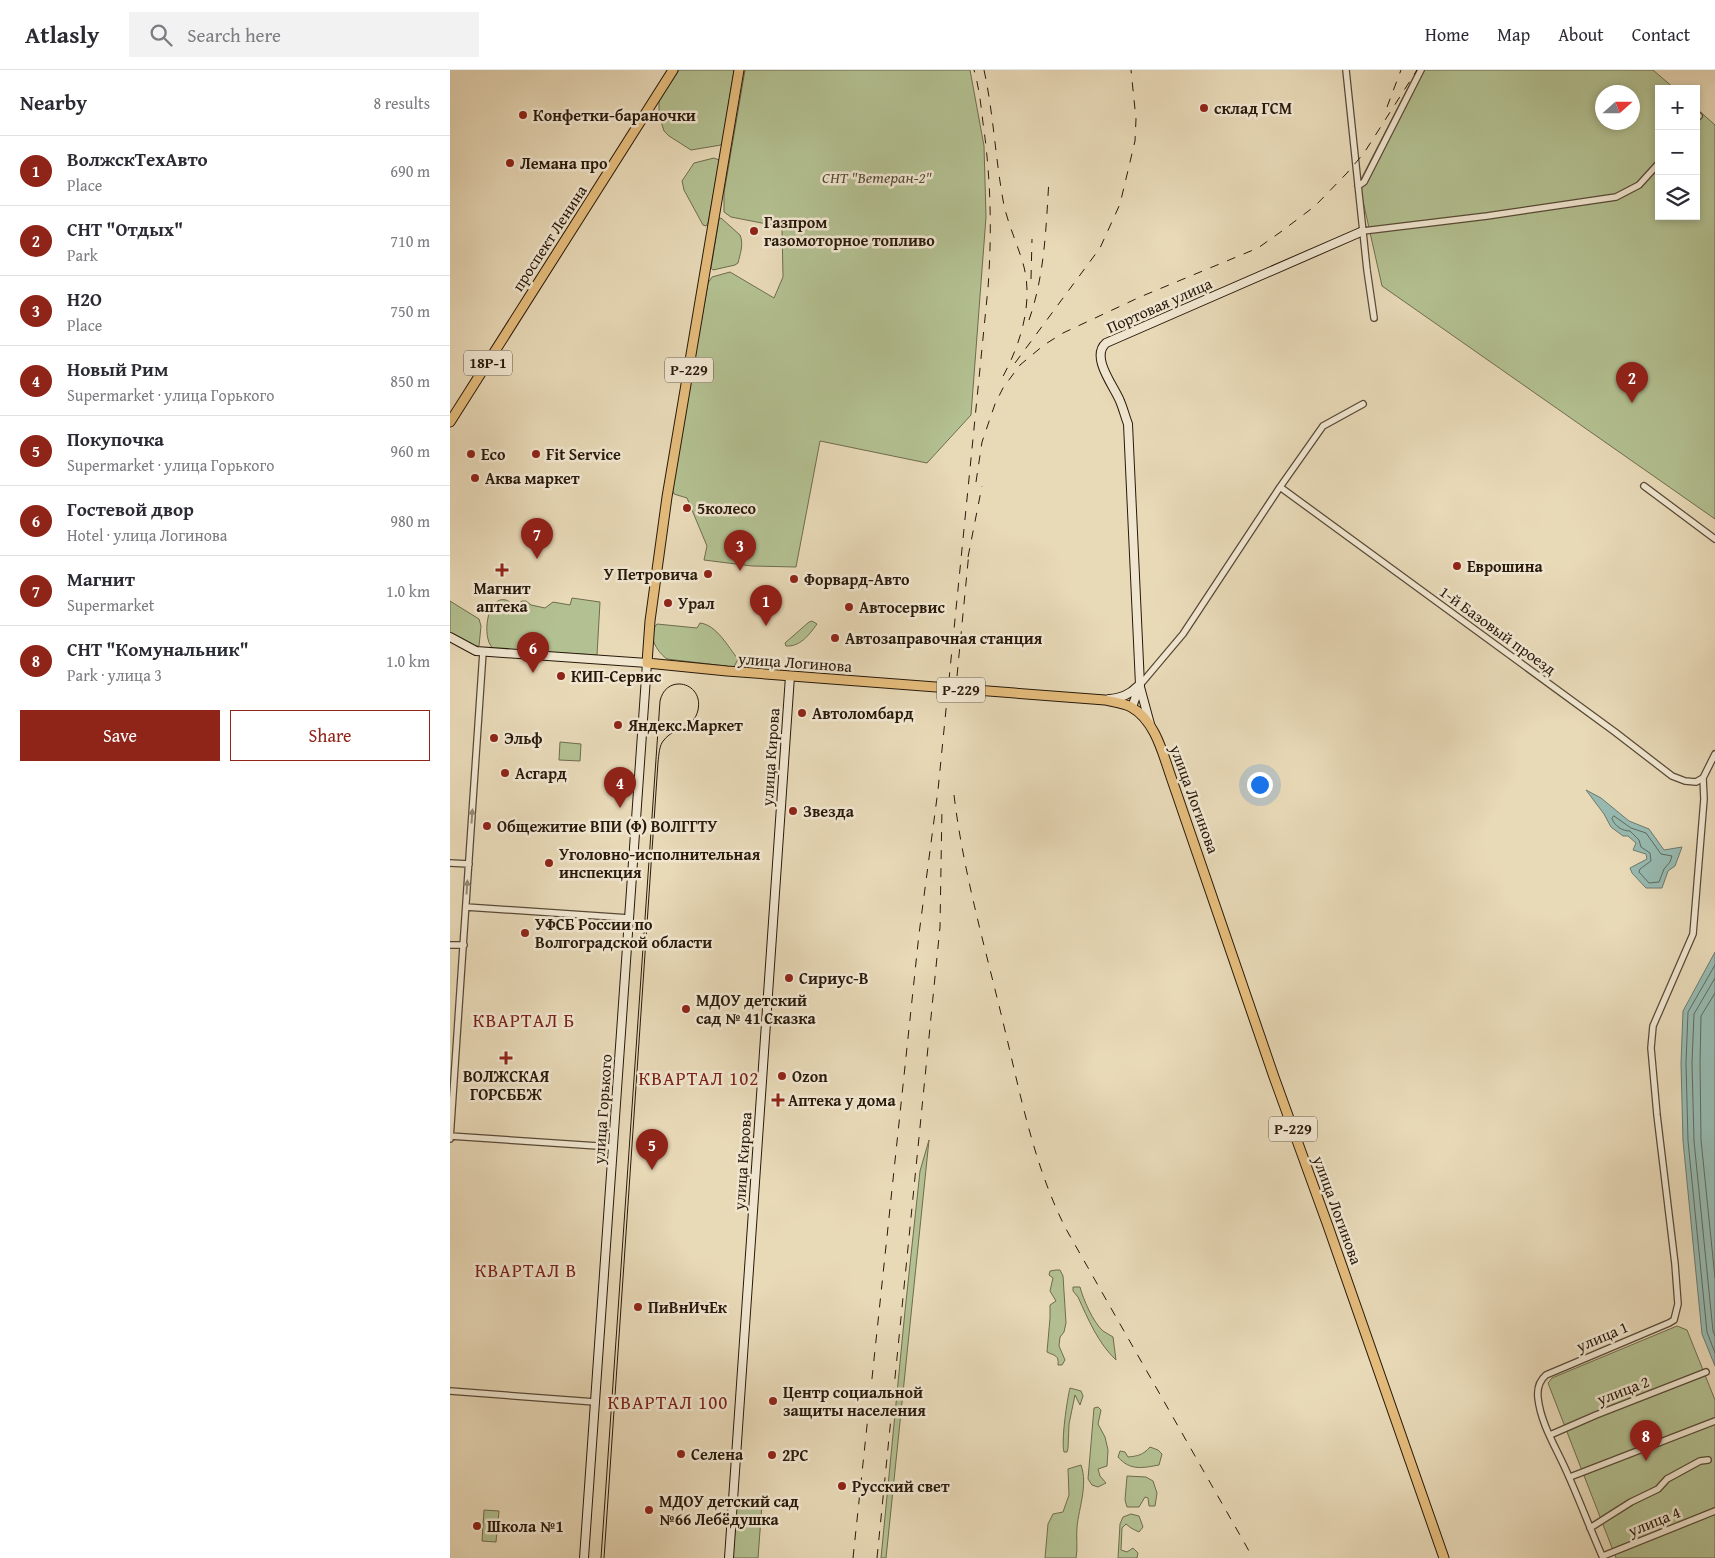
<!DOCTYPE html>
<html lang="en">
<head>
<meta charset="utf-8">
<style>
	:root { --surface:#fff; --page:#f2f2f3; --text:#2b2b33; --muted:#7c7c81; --line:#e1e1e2; --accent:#8f2418 }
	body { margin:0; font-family:"Gentium Book Plus",serif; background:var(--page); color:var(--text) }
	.controls { position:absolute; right:15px; top:15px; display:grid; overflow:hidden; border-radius:0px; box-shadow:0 2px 8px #0003 }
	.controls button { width:45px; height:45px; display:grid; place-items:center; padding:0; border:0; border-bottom:1px solid var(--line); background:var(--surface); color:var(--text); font:25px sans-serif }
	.compass { position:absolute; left:1145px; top:15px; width:45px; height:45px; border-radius:50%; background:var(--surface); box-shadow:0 2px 8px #0003; rotate:69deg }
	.you { position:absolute; left:809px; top:714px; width:18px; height:18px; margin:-12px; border:4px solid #fff; border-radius:50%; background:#1a73e8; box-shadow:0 0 0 8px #1a73e833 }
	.badge { display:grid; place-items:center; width:32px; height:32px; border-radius:50%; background:var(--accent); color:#fff; font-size:16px; font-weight:700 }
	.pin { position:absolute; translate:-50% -41px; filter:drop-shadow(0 1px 2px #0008) }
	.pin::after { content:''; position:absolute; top:26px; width:18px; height:15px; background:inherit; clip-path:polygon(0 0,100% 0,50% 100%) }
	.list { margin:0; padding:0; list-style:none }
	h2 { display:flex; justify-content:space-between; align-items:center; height:65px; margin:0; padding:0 20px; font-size:21px }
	h2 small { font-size:16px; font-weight:400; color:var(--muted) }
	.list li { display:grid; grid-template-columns:32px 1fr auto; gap:15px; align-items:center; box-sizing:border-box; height:70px; padding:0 20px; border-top:1px solid var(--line) }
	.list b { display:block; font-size:19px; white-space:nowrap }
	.list p { margin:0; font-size:16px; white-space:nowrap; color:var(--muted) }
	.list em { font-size:16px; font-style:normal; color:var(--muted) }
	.actions { display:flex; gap:10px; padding:15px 20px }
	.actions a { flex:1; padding:11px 0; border:1px solid var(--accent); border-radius:0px; text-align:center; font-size:18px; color:var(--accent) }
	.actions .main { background:var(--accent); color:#fff }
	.icon { flex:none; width:28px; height:28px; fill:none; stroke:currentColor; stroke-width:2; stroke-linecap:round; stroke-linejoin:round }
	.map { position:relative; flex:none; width:1265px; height:1488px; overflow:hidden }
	header { display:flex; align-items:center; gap:30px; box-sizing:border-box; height:70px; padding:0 25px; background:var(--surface); border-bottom:1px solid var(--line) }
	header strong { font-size:24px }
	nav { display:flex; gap:28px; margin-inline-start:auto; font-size:18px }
	.search { width:350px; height:45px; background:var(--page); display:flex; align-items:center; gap:12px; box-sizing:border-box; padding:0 18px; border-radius:0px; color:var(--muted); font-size:19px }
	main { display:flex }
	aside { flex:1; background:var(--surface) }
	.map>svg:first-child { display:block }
</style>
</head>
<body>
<header>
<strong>Atlasly</strong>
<div class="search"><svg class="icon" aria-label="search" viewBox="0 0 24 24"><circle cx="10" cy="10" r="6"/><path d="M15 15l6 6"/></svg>Search here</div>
<nav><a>Home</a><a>Map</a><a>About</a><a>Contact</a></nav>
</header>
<main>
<aside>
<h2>Nearby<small>8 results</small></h2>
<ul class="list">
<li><span class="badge">1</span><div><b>ВолжскТехАвто</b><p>Place</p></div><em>690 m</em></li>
<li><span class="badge">2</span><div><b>СНТ &quot;Отдых&quot;</b><p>Park</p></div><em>710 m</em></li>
<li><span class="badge">3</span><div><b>H2O</b><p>Place</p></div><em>750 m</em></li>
<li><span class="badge">4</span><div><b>Новый Рим</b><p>Supermarket · улица Горького</p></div><em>850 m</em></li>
<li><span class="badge">5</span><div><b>Покупочка</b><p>Supermarket · улица Горького</p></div><em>960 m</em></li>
<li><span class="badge">6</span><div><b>Гостевой двор</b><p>Hotel · улица Логинова</p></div><em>980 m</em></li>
<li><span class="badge">7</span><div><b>Магнит</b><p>Supermarket</p></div><em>1.0 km</em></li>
<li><span class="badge">8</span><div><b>СНТ &quot;Комунальник&quot;</b><p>Park · улица 3</p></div><em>1.0 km</em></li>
</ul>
<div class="actions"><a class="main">Save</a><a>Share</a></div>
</aside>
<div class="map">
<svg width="1265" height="1488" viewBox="0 0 1265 1488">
	<rect width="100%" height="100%" fill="#e8d9b7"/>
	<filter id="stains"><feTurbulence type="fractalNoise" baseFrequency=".004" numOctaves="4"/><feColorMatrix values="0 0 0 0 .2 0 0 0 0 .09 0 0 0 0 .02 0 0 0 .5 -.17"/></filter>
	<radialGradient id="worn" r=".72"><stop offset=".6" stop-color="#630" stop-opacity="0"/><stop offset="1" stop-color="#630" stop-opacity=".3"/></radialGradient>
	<path fill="#b3c091" stroke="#6e6c4e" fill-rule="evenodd" d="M229,0H284L273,70L271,75L241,80L219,66L214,61L209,45V31Z
		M295,0H520L534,76L536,147L521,345L477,393L370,371L346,497L302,496L254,490L257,476L237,428L224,424L222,419L258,213L262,207L280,202L324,228L333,207L332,157L281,147L274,142V123Z
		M967,0H1203L1225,19H1209V146H1246V38L1265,55V449L932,216L909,113ZM1152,22H1182V52H1152Z
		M264,88L269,90V94L258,153L256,156L253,155L234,120L232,111L244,93Z
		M271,148L290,165C294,174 290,184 288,193L285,195L263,200L261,198L269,149Z
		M122,528L150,532L147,585L44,579C31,571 36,525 56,530C59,531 62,534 65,536L72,531H76L81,535L95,538L103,532L120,535Z
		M0,531L29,549L31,556L29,576H21L0,563Z
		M362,551L367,554C359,565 350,577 336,576L335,573L359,552Z
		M250,553C267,555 278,577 288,589L284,597L217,589C206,581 197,565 207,554L247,558Z
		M110,672L131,674L130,691L109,690Z
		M479,1070L436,1488H431L455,1241L470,1101Z
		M606,1200H610L613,1206L616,1253L614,1262L610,1267L609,1276L615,1290L612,1295H608C609,1285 605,1286 597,1282L600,1248V1235L606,1231L600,1221L603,1208L599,1205L600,1201Z
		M623,1217H630C633,1229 643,1252 653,1261C656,1263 660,1265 663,1267L666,1290C648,1273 638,1249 628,1227L623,1221Z
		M1227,1256L1237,1260L1265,1330V1488H1166L1098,1313L1102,1308Z
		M620,1318L631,1321L633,1326L630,1335L625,1325L619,1354L618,1378L617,1382H614C611,1371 617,1330 620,1318Z
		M648,1337L651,1340L648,1354L655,1367L658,1380L657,1396L648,1399L650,1406L656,1413L648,1417L642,1415L638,1409L644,1338Z
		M700,1377L708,1380L712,1384L709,1395C693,1398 680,1401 668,1387L670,1381L675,1382L678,1387C688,1386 693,1385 700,1377Z
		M631,1395C638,1415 629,1437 627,1457C626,1467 628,1478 626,1488H595L598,1454L603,1444L613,1442L619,1425L618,1399Z
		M677,1406L696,1407L703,1411L707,1423L705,1436H699L698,1428L695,1427L689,1437H677L675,1430Z
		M292,1431L312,1434L308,1488H283L287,1434Z
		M34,1440L49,1441L46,1472L32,1471Z
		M681,1444L689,1446L693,1457L689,1462L681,1458L676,1454L672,1458L671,1480L677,1482L683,1478L688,1483L687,1488H668L670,1454L673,1447Z"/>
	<path fill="#97bab1" stroke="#6b7a6f" d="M1136,720L1151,728L1179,751L1199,759L1214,780L1232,777L1225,796L1218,801L1212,818H1196L1182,803L1180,798L1197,789L1196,784L1183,780L1186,773L1178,766H1173L1161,757L1154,744Z
		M1265,882V1296L1252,1264L1233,1071L1231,993L1233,941Z"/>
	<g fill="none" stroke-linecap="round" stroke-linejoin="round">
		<path stroke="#606a5e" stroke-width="1" d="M1164,746L1181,758L1196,763L1211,784L1222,786L1220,792L1214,799L1209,812L1199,813L1189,802L1190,799L1201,791L1200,783L1191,777L1189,770L1180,761C1172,761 1165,756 1162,749Z
			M1265,895L1238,942L1236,993L1238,1071L1257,1262L1265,1283
			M1265,908L1244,944L1242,993L1244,1071L1263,1261L1265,1266
			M1265,923L1251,946L1250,993L1251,1070L1265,1208"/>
		<g stroke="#584936" stroke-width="8">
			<path id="street" d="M896,0L917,200L924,248
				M1246,49L1249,46
				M908,116L914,112L971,0
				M913,161L1037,146L1166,127L1189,115L1209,93
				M1194,416L1265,469
				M830,417L1165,662L1222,706L1235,711L1246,712L1253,708
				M690,615L733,564L830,417L873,356L913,334
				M0,793L19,794
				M16,837L179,848
				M0,875H14
				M0,1066L163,1077
				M0,1069L33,582
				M0,1321L145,1332
				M1100,1365L1146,1345L1256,1302
				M1120,1407L1265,1351
				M1140,1458L1181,1432L1208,1419L1217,1409L1250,1391L1258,1390
				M1153,1486L1265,1441
				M1153,1488C1141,1461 1131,1434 1119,1407C1109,1382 1091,1356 1088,1328C1087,1319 1089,1311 1096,1305L1219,1253L1224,1250L1228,1234L1225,1194L1207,1045L1201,978L1203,956L1243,864L1254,729L1253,708L1265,684"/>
		</g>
		<g stroke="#28190b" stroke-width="10">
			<path id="secondary" d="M0,567L26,581L197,593L134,1488
				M690,617L700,654
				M659,629C671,628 679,625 688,616
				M682,637L690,615L678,354C675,346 673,338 670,331C664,316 640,287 656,273L913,161
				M279,1488L340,606"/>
		</g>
		<g stroke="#28190b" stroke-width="11">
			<path id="primary" d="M289,0L217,427L200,551L197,593L277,601L655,630C663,632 674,633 681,637C705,650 713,684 721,707L824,1007L878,1156L994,1488
				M0,352L223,0"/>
		</g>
		<use href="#street" stroke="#f0e6d0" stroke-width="5.5"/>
		<use href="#secondary" stroke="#f0e6d0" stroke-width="8"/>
		<use href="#primary" stroke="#e4bc7c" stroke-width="9"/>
		<path stroke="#28190b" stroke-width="1" d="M151,1488L210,631C216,603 254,612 248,640C244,659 224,657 214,670C209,675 209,685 208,692L154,1488"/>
		<path stroke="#28190b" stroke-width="1" stroke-dasharray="9 9" stroke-linecap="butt" d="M534,0C543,41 545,83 552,124C555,147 565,168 572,190C585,230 571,274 551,310
			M937,37L951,0
			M581,209L582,169
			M579,250C595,204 596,157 599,109
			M565,293L650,178L670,134L685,71L686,49L681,0
			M526,412L532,372L545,334L553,318L570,295L594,275L613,263L690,227L808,178L832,161L865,136L897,103L914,83L967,0
			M518,487L532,416
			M507,606L519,482
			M504,725C513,801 535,877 553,952C570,1022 583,1094 616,1159L803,1488
			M403,1488L469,864L488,720L538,218C542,163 541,108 533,53C531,35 529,17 524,0
			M427,1488L490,857L492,736"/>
	</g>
	<defs><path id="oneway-solid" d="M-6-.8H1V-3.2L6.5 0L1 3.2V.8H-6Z" transform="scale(1.25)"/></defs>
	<g fill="#968a77">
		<use href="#oneway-solid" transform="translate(22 746) rotate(-86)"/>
		<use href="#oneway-solid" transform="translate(17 817) rotate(-86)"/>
	</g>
	<g fill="#8f2418" stroke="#f0e6d0" stroke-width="2">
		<circle cx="754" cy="38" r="5"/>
		<circle cx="73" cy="45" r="5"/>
		<circle cx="60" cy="93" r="5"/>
		<circle cx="304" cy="161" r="5"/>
		<circle cx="21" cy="384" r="5"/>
		<circle cx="86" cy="384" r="5"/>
		<circle cx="25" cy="408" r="5"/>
		<circle cx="237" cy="438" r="5"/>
		<circle cx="1007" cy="496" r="5"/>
		<path d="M49.5 492.5h5v5h5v5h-5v5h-5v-5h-5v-5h5z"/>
		<circle cx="258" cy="504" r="5"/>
		<circle cx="344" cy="509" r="5"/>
		<circle cx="218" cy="533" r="5"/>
		<circle cx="399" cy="537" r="5"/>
		<circle cx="385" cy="568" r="5"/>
		<circle cx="111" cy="606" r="5"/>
		<circle cx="352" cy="643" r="5"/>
		<circle cx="168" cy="655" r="5"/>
		<circle cx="44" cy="668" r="5"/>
		<circle cx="55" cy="703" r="5"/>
		<circle cx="343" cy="741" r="5"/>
		<circle cx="37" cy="756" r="5"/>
		<circle cx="99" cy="793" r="5"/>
		<circle cx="75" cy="863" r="5"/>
		<circle cx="339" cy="908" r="5"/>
		<circle cx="236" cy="939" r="5"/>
		<path d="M53.5 980.5h5v5h5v5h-5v5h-5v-5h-5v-5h5z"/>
		<circle cx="332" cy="1006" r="5"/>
		<path d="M325.5 1022.5h5v5h5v5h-5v5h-5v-5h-5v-5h5z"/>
		<circle cx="188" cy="1237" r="5"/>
		<circle cx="323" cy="1331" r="5"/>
		<circle cx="231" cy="1384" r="5"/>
		<circle cx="322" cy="1385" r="5"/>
		<circle cx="392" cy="1416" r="5"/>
		<circle cx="199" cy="1440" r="5"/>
		<circle cx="27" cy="1456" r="5"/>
	</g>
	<g text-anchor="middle" stroke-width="5" stroke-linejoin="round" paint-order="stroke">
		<g fill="#f0e6d0" stroke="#645646" stroke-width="1">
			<rect x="14" y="280.5" width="48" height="25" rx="4"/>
			<rect x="215" y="287.5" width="48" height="25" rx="4"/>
			<rect x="487" y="607.5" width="48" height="25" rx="4"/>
			<rect x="819" y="1046.5" width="48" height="25" rx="4"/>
		</g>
		<g font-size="15" font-weight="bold" fill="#28190b">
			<text x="38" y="298">18Р-1</text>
			<text x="239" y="305">Р-229</text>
			<text x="511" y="625">Р-229</text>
			<text x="843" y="1064">Р-229</text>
		</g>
		<g font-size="16" font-weight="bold" fill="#28190b" stroke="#f0e6d0" text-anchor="start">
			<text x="764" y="44">склад ГСМ</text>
			<text x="83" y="51">Конфетки-бараночки</text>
			<text x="70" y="99">Лемана про</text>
			<text x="314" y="158">Газпром<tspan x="314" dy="18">газомоторное топливо</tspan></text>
			<text x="31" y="390">Eco</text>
			<text x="96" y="390">Fit Service</text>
			<text x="35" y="414">Аква маркет</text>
			<text x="247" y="444">5колесо</text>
			<text x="1017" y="502">Еврошина</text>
			<text x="248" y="510" text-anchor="end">У Петровича</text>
			<text x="354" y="515">Форвард-Авто</text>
			<text x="52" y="524" text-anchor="middle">Магнит<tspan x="52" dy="18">аптека</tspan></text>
			<text x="228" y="539">Урал</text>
			<text x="409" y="543">Автосервис</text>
			<text x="395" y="574">Автозаправочная станция</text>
			<text x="121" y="612">КИП-Сервис</text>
			<text x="362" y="649">Автоломбард</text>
			<text x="178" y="661">Яндекс.Маркет</text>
			<text x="54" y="674">Эльф</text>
			<text x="65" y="709">Асгард</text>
			<text x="353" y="747">Звезда</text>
			<text x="47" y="762">Общежитие ВПИ (Ф) ВОЛГГТУ</text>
			<text x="109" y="790">Уголовно-исполнительная<tspan x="109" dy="18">инспекция</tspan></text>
			<text x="85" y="860">УФСБ России по<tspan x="85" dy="18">Волгоградской области</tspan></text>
			<text x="349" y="914">Сириус-В</text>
			<text x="246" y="936">МДОУ детский<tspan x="246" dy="18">сад № 41 Сказка</tspan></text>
			<text x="56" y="1012" text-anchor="middle">ВОЛЖСКАЯ<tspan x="56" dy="18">ГОРСББЖ</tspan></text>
			<text x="342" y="1012">Ozon</text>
			<text x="338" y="1036">Аптека у дома</text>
			<text x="198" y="1243">ПиВнИчЕк</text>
			<text x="333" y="1328">Центр социальной<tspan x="333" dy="18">защиты населения</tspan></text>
			<text x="241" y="1390">Селена</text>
			<text x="332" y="1391">2РС</text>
			<text x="402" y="1422">Русский свет</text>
			<text x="209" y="1437">МДОУ детский сад<tspan x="209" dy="18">№66 Лебёдушка</tspan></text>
			<text x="37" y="1462">Школа №1</text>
		</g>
		<g font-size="16" font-style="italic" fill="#524b33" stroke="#f0e6d0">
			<text x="427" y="113">СНТ "Ветеран-2"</text>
		</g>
		<g font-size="16" fill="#28190b" stroke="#f0e6d0">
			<text transform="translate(99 168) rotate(-57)" y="6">проспект Ленина</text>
			<text transform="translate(709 235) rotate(-24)" y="6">Портовая улица</text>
			<text transform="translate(1048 560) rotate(36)" y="6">1-й Базовый проезд</text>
			<text transform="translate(345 592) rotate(4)" y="6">улица Логинова</text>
			<text transform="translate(320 687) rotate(-86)" y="6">улица Кирова</text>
			<text transform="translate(745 729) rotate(70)" y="6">улица Логинова</text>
			<text transform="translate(152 1039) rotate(-86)" y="6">улица Горького</text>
			<text transform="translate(292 1091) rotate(-86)" y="6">улица Кирова</text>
			<text transform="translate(888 1140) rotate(70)" y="6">улица Логинова</text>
			<text transform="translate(1152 1266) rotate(-23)" y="6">улица 1</text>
			<text transform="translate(1173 1320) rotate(-21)" y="6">улица 2</text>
			<text transform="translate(1204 1451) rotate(-22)" y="6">улица 4</text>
		</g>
		<g font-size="19" letter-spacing="1" fill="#7a1f14" stroke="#f0e6d0">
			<text x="74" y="957">КВАРТАЛ Б</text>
			<text x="249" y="1015">КВАРТАЛ 102</text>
			<text x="76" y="1207">КВАРТАЛ В</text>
			<text x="218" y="1339">КВАРТАЛ 100</text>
		</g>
	</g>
	<rect width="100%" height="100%" filter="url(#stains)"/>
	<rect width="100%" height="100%" fill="url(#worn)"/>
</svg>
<div class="controls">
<button>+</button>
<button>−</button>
<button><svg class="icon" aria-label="layers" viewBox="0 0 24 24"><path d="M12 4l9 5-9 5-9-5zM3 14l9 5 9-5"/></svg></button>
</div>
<svg class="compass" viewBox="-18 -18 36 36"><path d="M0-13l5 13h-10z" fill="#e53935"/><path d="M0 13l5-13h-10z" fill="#7c7c81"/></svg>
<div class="you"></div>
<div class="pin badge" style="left:316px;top:556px">1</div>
<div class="pin badge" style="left:1182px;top:333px">2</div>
<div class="pin badge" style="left:290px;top:501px">3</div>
<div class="pin badge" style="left:170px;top:738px">4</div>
<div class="pin badge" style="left:202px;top:1100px">5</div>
<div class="pin badge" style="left:83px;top:603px">6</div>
<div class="pin badge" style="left:87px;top:489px">7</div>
<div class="pin badge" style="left:1196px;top:1391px">8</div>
</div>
</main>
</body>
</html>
